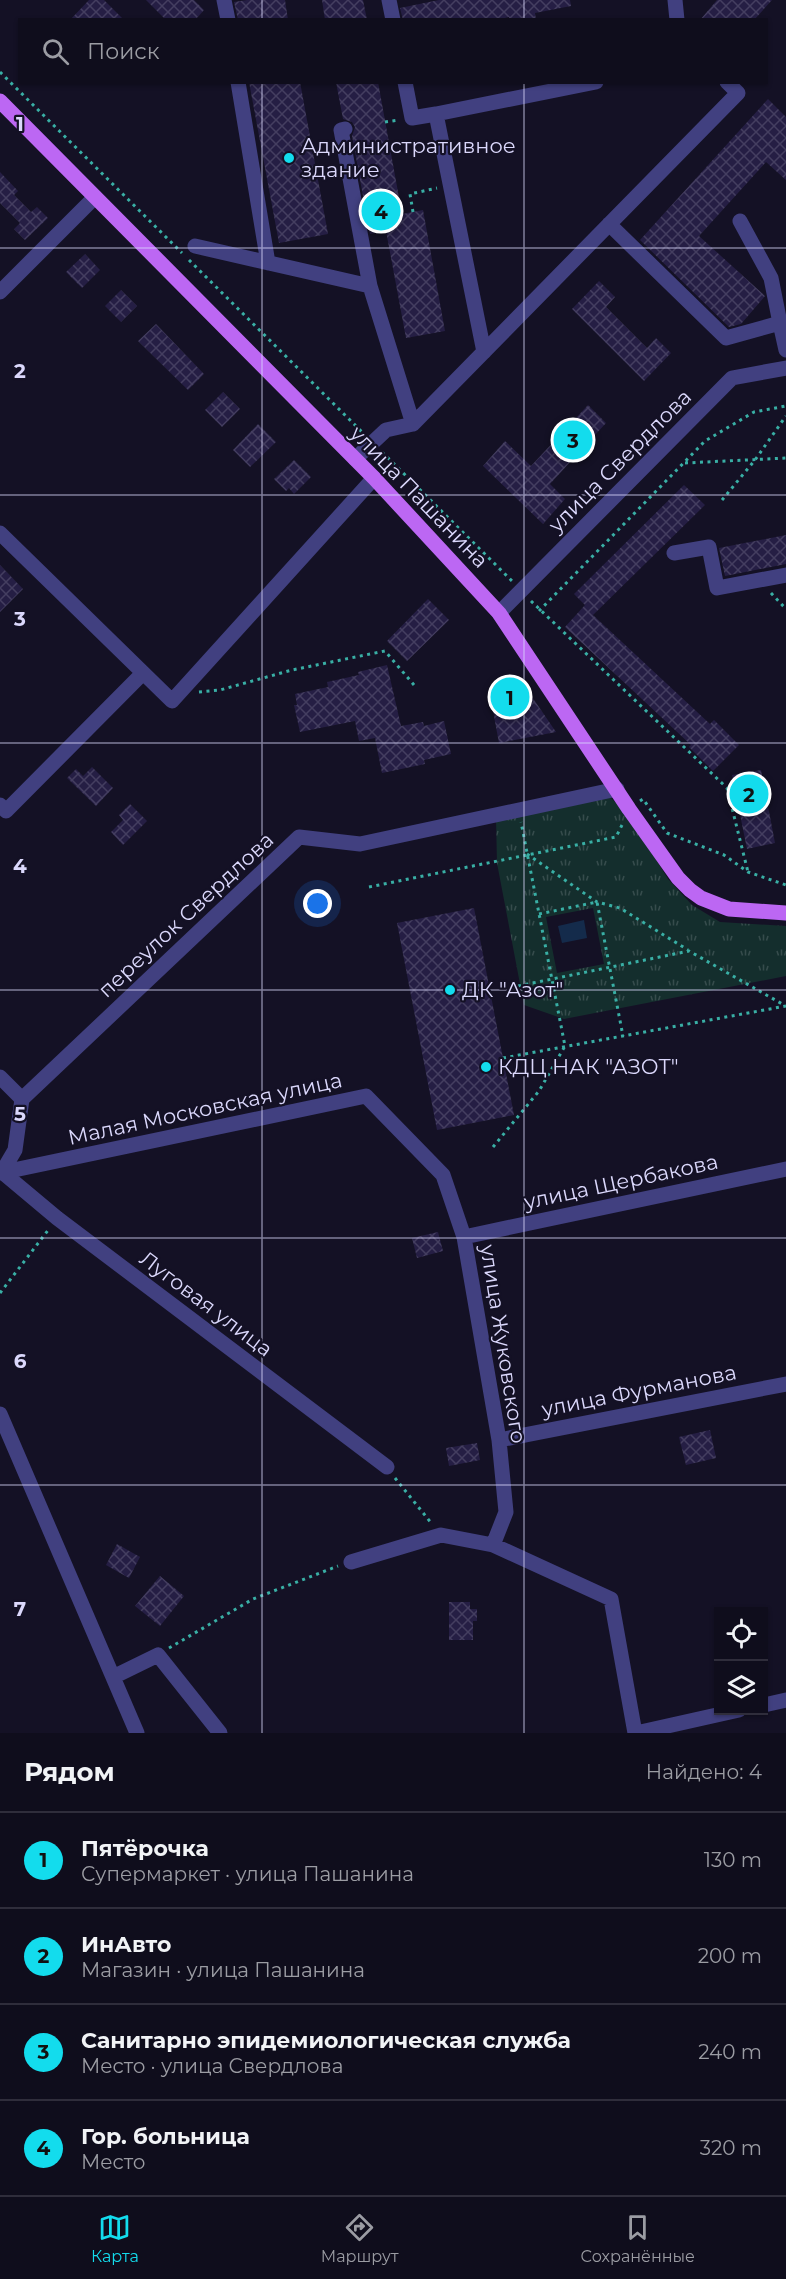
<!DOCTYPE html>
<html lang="ru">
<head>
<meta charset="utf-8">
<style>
	:root { --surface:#0f0d1c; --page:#181625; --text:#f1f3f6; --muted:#9b9ca3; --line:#2f2d3b; --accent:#13dced }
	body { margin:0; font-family:Montserrat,sans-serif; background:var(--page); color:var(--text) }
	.controls { position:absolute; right:18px; bottom:18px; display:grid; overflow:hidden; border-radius:0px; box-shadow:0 2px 4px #0004 }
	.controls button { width:54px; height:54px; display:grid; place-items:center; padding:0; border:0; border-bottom:2px solid var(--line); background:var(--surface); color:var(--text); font:30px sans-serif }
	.you { position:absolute; left:318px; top:904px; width:21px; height:21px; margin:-15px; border:4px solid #fff; border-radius:50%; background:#1a73e8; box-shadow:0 0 0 9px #1a73e833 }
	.badge { display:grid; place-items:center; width:39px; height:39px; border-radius:50%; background:var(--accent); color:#111; font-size:20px; font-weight:700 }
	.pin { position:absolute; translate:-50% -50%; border:3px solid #fff; box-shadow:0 2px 6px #0006 }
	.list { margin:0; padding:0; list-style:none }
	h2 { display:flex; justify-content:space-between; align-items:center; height:78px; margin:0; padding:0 24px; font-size:26px }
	h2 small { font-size:20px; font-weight:400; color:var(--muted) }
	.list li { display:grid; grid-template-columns:39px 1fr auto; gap:18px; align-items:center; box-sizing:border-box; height:96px; padding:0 24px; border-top:2px solid var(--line) }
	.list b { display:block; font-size:22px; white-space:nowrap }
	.list p { margin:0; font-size:20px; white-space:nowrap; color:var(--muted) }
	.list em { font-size:20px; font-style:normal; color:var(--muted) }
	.icon { flex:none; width:33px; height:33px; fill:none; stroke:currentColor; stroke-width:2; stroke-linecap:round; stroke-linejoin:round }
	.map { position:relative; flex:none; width:786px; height:1733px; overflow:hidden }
	.search { position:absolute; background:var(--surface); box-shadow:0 2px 4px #0004; left:18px; right:18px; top:18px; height:66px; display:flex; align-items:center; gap:15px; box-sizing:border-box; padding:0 21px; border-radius:0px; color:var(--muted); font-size:22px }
	.sheet { height:462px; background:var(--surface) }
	nav { display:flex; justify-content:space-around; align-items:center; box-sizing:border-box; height:84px; border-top:2px solid var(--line); background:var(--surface); font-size:16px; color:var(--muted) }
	nav a { display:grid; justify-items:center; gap:3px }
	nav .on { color:var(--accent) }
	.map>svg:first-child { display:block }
</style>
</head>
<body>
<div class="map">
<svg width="786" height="1733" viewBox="0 0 786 1733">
	<defs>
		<pattern id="grass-tufts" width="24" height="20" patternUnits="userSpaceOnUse" patternTransform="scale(1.5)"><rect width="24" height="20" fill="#142e2d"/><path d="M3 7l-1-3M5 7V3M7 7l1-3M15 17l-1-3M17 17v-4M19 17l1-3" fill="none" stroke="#364c4c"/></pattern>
		<pattern id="building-cross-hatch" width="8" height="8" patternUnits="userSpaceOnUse" patternTransform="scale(1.5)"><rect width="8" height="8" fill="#251e44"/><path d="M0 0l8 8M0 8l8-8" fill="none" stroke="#443e60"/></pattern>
	</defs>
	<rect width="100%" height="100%" fill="#141125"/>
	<path fill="url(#grass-tufts)" fill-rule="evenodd" d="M609,796L629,816L668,879L692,905L720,922L786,926V976L564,1019L524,1005L497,863L496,817ZM593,908L604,964L557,973L546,917Z"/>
	<path fill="#142b4b" d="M584,920L587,938L562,943L558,926Z"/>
	<path fill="url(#building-cross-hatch)" d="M89,0H104L124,20H70Z
		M146,0H194L204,10L195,20H166Z
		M247,0H285L288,20H238L234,2Z
		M322,0H363L367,20H325Z
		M439,0H570L571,6L535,13L536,20H509V17L496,20H403L400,8Z
		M717,0H772L754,20H700Z
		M249,82H300L328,234L279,243Z
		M336,82H378L402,214L423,210L445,331L406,338L386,231L370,234L352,136L355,127L352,122L343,119Z
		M768,99L786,117V180L766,162L699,236L765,296L741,324L729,327L640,240Z
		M0,172L18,191L14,195L31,212L37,207L48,218L25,240L14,229L20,223L0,203Z
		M85,254L100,270L82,288L66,272Z
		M599,281L615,297L606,307L647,348L656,338L671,353L644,381L572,309Z
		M121,290L137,306L121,322L105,306Z
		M156,324L204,374L188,390L138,341Z
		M223,392L240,409L222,427L205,410Z
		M588,405L606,423L550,484L565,499L543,524L483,466L505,441L531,466Z
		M258,424L276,442L250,467L233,450Z
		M294,460L311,477L294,494L289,488L286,491L274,479Z
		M684,485L705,505L593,615L710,724L714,720L739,745L713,771L689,747L691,745L565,627L585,605L574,594Z
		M786,535V564L725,576L719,548Z
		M0,565L23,589L0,612Z
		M428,599L449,620L407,661L387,641Z
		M387,665L401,726L423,722L424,726L444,721L451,754L424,760L425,764L382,773L375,738L359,741L355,721L300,732L294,705H297L295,694L328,687L327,682L359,675L358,672Z
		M526,688L556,732L499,743L490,695Z
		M92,767L113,788L96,806L67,778L76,769L83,776Z
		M761,770L775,843L747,849L732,775Z
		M130,804L147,821L123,845L111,832L123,820L119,815Z
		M474,908L514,1115L437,1130L397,923Z
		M438,1232L443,1251L417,1258L412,1238Z
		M710,1430L716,1458L686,1465L679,1437Z
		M477,1443L480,1460L449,1466L446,1448Z
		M117,1544L140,1557L129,1578L106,1565Z
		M160,1576L184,1596L160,1626L135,1606Z
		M449,1602H470V1609H477V1621H473V1640H449Z"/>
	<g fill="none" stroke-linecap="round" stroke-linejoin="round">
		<path stroke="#39afa5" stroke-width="3" stroke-dasharray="3 4.5" stroke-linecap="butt" d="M0,72L182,253
			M385,122L399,120
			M413,212L410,194L437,188
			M189,260L363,433
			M382,452L512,581
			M685,463L786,458
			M722,500L755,460L786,416
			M771,593L786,609
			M531,601L727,788L748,872
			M539,611L705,441L754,412L786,406
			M199,692L220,690L292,670L385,651L414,685
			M640,801L643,799L667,833L724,855L748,872L786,885
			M527,854L597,902L620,908L688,950
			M369,887L616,837L622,825
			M539,914L597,902L623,1036
			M518,986L689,951L784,1005
			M503,1058L786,1006
			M493,1147L539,1091L565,1046L521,822
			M0,1293L49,1229
			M395,1478L432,1524
			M169,1648L253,1599L338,1566"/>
		<path stroke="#414080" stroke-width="15" d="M224,0L228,20
			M389,0L393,20
			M675,0L677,20
			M238,82L268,263
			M405,82L412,118L436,114
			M345,129L341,130L370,286L413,424
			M740,221L771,278L780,323
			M609,224L726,338L780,323L786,350
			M195,246L370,286
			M0,292L95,197
			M484,352L436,114L596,82
			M355,459L386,430L413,424L738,93L727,82
			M0,533L172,701L374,478
			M674,553L709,547L717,588L786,575
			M499,613L732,378L786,368
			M0,805L6,811L143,673
			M0,1077L22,1099
			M22,1099L299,837L360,844L617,789
			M22,1099L15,1150L2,1172L57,1218L387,1467
			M0,1173L366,1096L443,1175L464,1237L499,1440L506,1512L493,1545
			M464,1237L786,1169
			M0,1414L137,1733
			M499,1440L786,1384
			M351,1562L441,1535L493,1545L611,1599L635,1733
			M113,1677L158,1655L220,1733
			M764,1705L786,1700
			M636,1733L739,1710"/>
		<path stroke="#bc67f3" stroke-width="15" d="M0,101L374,478L499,613L629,809L678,878L690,890L701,898L729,909L786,913"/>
	</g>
	<path fill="none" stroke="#dbd8fc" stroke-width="1.5" stroke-opacity="0.55" d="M262,0V20M524,0V20M262,82V1733M524,82V1733M0,248H786M0,495H786M0,743H786M0,990H786M0,1238H786M0,1485H786"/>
	<g fill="#13dced" stroke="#141125" stroke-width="2">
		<circle cx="289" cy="158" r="6"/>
		<circle cx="450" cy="990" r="6"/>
		<circle cx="486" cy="1067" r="6"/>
	</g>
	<g text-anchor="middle" stroke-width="4.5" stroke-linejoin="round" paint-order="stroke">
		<g font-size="21" fill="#dbd8fc" stroke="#141125" text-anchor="start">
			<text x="301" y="153">Административное<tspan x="301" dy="24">здание</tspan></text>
			<text x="462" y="997">ДК "Азот"</text>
			<text x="498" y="1074">КДЦ НАК "АЗОТ"</text>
		</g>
		<g font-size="21" fill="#dbd8fc" stroke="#141125">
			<text transform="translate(620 461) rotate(-45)" y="7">улица Свердлова</text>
			<text transform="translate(419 497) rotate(46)" y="7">улица Пашанина</text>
			<text transform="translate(186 915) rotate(-43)" y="7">переулок Свердлова</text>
			<text transform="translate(205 1109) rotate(-12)" y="7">Малая Московская улица</text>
			<text transform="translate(621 1182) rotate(-12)" y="7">улица Щербакова</text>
			<text transform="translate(206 1304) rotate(37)" y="7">Луговая улица</text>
			<text transform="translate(503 1344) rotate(81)" y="7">улица Жуковского</text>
			<text transform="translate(639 1391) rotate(-11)" y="7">улица Фурманова</text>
		</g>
	</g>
	<g font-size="20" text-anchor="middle" font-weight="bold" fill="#dbd8fc" stroke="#141125" stroke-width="4.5" stroke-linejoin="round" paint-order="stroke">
		<text x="20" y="131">1</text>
		<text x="20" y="378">2</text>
		<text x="20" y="626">3</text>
		<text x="20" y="873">4</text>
		<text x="20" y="1121">5</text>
		<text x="20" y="1368">6</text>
		<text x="20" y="1616">7</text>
	</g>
</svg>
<div class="controls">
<button><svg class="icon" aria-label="locate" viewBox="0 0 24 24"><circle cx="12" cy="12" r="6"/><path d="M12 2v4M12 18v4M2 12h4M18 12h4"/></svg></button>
<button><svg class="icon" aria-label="layers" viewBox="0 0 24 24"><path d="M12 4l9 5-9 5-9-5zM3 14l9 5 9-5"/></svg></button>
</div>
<div class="you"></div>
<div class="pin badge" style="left:510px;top:697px">1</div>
<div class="pin badge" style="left:749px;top:794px">2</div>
<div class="pin badge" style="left:573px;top:440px">3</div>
<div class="pin badge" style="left:381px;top:211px">4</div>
<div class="search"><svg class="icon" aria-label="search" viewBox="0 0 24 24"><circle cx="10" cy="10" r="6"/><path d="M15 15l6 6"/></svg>Поиск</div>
</div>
<section class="sheet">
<h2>Рядом<small>Найдено: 4</small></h2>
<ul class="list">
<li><span class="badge">1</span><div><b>Пятёрочка</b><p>Супермаркет · улица Пашанина</p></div><em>130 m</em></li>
<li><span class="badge">2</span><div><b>ИнАвто</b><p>Магазин · улица Пашанина</p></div><em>200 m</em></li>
<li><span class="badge">3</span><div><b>Санитарно эпидемиологическая служба</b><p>Место · улица Свердлова</p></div><em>240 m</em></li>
<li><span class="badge">4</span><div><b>Гор. больница</b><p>Место</p></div><em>320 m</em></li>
</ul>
</section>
<nav>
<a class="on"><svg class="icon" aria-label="map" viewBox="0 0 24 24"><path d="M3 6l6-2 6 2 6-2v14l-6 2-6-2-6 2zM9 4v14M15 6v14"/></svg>Карта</a>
<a><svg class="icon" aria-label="directions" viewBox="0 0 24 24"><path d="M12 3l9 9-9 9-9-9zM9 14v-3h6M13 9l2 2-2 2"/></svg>Маршрут</a>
<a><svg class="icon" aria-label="saved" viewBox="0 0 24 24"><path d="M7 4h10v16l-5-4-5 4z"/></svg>Сохранённые</a>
</nav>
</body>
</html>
